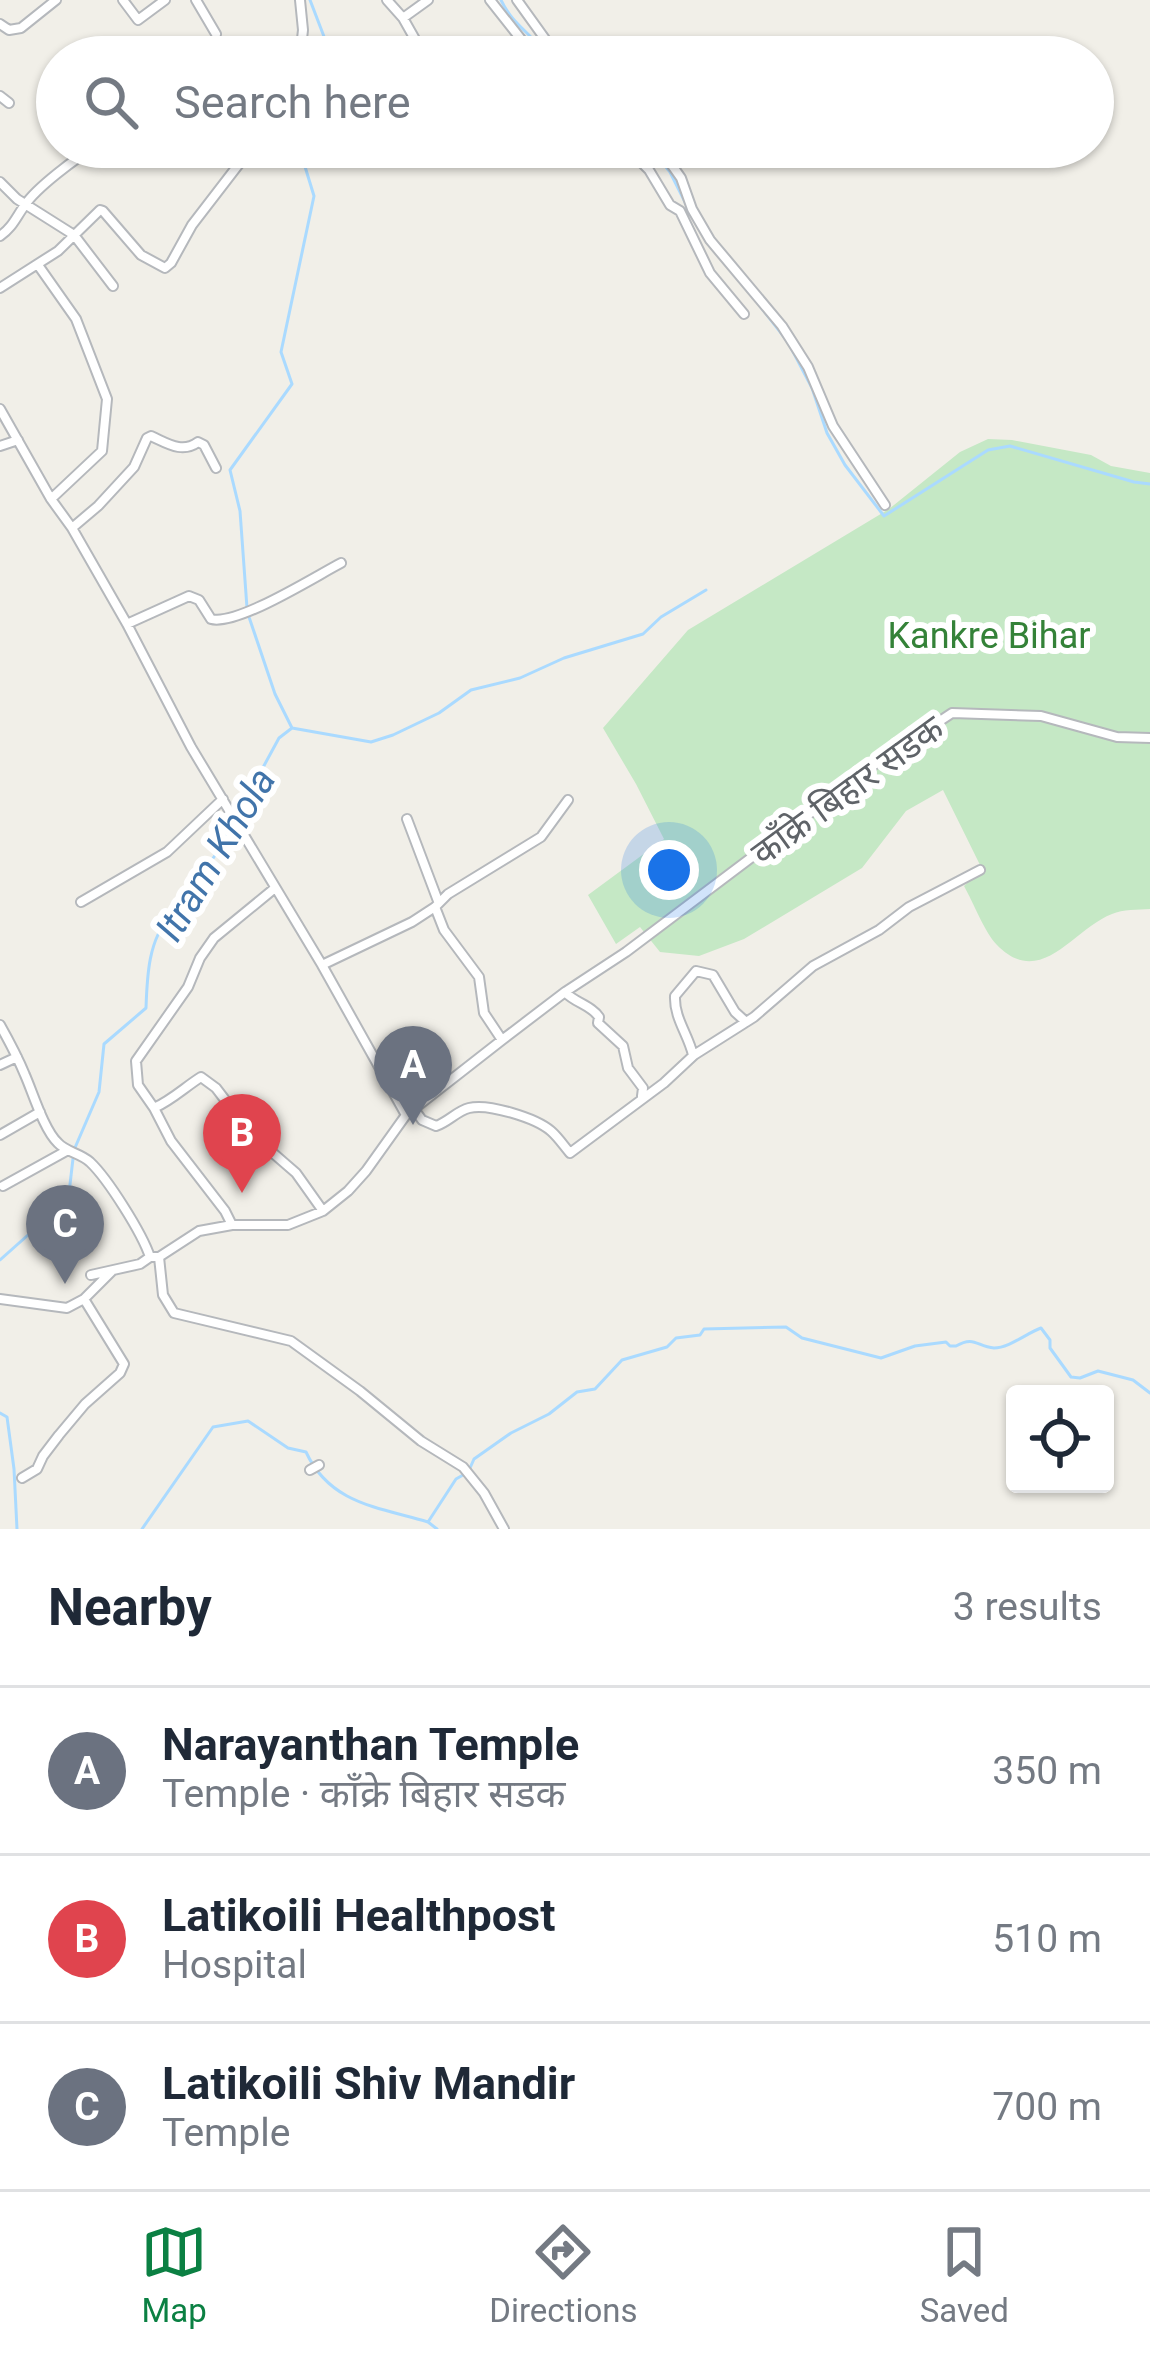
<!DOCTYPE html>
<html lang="en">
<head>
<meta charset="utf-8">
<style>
	:root { --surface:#fff; --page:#f2f2f3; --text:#1f2937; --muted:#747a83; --line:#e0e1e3; --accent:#0b8043 }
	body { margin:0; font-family:Roboto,"Noto Sans Devanagari",sans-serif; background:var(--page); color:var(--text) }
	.controls { position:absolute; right:36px; bottom:36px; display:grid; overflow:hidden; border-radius:12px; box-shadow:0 3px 9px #0004 }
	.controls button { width:108px; height:108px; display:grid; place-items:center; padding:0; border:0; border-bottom:3px solid var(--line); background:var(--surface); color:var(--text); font:60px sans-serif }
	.you { position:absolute; left:669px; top:870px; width:42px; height:42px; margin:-30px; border:9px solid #fff; border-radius:50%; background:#1a73e8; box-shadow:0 0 0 18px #1a73e833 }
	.badge { display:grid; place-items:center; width:78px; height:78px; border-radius:50%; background:var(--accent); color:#fff; font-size:39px; font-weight:700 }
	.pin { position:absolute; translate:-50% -99px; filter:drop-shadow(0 3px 6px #0008) }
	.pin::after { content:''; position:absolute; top:63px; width:42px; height:36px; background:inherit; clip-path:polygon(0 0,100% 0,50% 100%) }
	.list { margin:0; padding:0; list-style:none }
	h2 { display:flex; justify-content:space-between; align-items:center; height:156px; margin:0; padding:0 48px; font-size:51px }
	h2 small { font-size:39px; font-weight:400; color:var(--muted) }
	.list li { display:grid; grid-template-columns:78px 1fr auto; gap:36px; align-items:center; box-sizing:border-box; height:168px; padding:0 48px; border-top:3px solid var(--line) }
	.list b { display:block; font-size:45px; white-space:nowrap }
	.list p { margin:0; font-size:39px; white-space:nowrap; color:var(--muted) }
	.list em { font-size:39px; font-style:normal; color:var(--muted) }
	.icon { flex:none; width:66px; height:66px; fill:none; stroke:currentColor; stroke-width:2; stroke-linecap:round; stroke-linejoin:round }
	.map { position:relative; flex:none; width:1150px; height:1529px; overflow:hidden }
	.search { position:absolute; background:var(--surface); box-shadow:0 3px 9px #0004; left:36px; right:36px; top:36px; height:132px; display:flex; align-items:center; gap:30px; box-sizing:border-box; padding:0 42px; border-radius:66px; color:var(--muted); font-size:45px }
	.sheet { height:660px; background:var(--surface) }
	nav { display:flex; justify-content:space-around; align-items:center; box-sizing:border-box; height:168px; border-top:3px solid var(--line); background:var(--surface); font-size:33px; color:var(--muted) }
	nav a { display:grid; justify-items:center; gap:6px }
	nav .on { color:var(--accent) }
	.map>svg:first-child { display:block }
</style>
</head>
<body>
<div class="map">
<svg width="1150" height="1529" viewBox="0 0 1150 1529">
	<rect width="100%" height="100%" fill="#f1efe8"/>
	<path fill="#c5e8c5" d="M988,439L1012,440L1091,455L1111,466L1150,473V909C1138,910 1123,909 1112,914C1073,929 1041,990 997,945C985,933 973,902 964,886L982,869L943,790L906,811L862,868L744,939L699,956L660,952L640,927L616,944L588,895L664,839L636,784L603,728L688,630L889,509L960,452Z"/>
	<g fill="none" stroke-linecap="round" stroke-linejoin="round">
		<path stroke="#aadaff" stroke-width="3" d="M310,0L328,47L324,57
			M501,0C513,26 533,34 548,57
			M650,147L670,172L687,206
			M760,306L788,342L812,388L827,433L845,465L884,516L988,450L1010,446L1134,482L1150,484
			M247,608L240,511L230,470L292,384L281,352L314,196L299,147
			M292,728L371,742L393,735L439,713L471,690L520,678L564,658L643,634L661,617L706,590
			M0,1260L55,1211L69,1193L74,1150L99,1092L104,1044L146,1008C147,980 148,938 170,918C175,913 181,910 187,906L185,898L216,854L279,738L292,728L275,694L249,617
			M0,1413L7,1417L14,1469L17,1529
			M470,1468L474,1459L511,1433L549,1414L577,1392L595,1389L622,1360L667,1347L676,1338L700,1335L704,1329L786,1327L802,1338L881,1358L915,1346L946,1342L950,1346H956C975,1335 977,1347 994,1348C1009,1348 1027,1333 1041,1328L1050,1340V1348L1071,1377L1080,1378L1098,1371L1133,1380L1150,1393
			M428,1522L456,1479L463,1475
			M142,1529L213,1427L248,1421L288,1448L306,1452C330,1504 378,1507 428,1522L437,1529"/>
		<g stroke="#b5b8bc" stroke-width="12">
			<path id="minor" d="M123,0L138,20L165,0
				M196,0L216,34
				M387,0L403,18L425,57
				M490,0L535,57
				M517,0L558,57
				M403,18L428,0
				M0,24L9,30L21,28L56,0
				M300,57L303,30L300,0
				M0,96L9,103
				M626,147L649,170L670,205L680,211L710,273L744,314
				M659,147L681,178L692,209L710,240L782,326L808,367L833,426L885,505
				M0,182L17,199L74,235L113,286
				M0,236C13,227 16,217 25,205C36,188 77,157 95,147
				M38,265L76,319L107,399L102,451L51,499
				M0,288L58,251L100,210L103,211L141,255L165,268L171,263L192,225L252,147
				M0,409L51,499L72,528L127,624L191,747L322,965L406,1115
				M0,446L18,440
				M72,528L98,506L134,467L147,438L151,436C167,443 182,454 198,442L204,445L216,468
				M127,624L189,596L199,600L211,619C237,626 314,577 341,563
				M407,819L438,901
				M81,902L167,852L223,799
				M435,907L444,930L479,977L484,1013L502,1040
				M322,965L412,922L435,907L448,894L541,837L568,800
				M565,992C575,1003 591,1005 599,1017L598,1023L623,1046L628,1068L643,1088L642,1096
				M0,1025C9,1041 18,1058 25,1075C33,1093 44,1130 58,1143C66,1152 80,1153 90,1162C108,1179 142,1233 150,1257
				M693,1055C688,1034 674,1018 675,996L696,971L713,975L735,1012L746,1022
				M0,1065L17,1057
				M154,1108C172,1100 185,1087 201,1077L216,1088L251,1134L296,1173L323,1211
				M414,1109L422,1120L436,1126C448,1122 457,1111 469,1108C488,1103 536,1118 551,1131C558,1137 564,1146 570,1153L664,1083L694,1055L754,1017L813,966L879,930L909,907L980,870
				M0,1135L40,1112
				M3,1186L68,1150
				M232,1225L225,1211L171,1141L154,1108L138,1085L136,1061L188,987L200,958L214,938L275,888
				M159,1257L163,1295L174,1313L291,1341L360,1391L421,1441L463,1467L484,1493L504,1529
				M91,1275L140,1264L150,1257H159L199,1231L232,1225H288L323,1211L348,1191L366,1171L406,1115L502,1040L565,992L626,952L878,762L952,713L1041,716L1117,737L1150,738
				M0,1299L67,1308L84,1299L112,1271
				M310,1470L319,1465
				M22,1478L37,1469L43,1456L59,1435L85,1404L120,1373L124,1364L84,1299"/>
		</g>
		<use href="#minor" stroke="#fff" stroke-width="8"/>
	</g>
	<g text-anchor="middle" stroke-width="12" stroke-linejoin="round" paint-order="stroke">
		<g font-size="36" fill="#348238" stroke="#fff">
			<text x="989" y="648">Kankre Bihar</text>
		</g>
		<g font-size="36" fill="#5f6368" stroke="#fff">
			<text transform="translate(847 790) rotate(-36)" y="13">काँक्रे बिहार सडक</text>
		</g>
		<g font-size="39" font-style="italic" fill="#4174aa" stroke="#fff">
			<text transform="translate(215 854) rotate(-59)" y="14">Itram Khola</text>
		</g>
	</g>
</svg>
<div class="controls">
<button><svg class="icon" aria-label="locate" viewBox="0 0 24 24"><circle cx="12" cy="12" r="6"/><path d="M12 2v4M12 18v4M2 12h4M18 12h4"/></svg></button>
</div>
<div class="you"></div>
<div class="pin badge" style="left:413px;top:1125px;background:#6b7280">A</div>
<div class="pin badge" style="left:242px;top:1193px;background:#e0444e">B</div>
<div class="pin badge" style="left:65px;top:1284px;background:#6b7280">C</div>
<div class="search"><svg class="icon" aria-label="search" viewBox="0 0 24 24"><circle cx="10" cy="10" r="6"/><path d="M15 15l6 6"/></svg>Search here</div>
</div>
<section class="sheet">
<h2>Nearby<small>3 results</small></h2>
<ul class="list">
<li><span class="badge" style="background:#6b7280">A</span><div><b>Narayanthan Temple</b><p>Temple · काँक्रे बिहार सडक</p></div><em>350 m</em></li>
<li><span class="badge" style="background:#e0444e">B</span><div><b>Latikoili Healthpost</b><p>Hospital</p></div><em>510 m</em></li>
<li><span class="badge" style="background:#6b7280">C</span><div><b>Latikoili Shiv Mandir</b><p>Temple</p></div><em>700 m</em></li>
</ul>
</section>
<nav>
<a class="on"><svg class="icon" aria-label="map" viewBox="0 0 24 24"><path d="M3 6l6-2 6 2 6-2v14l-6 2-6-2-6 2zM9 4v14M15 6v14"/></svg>Map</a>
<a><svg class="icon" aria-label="directions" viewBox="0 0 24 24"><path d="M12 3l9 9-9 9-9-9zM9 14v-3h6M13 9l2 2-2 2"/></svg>Directions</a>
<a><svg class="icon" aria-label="saved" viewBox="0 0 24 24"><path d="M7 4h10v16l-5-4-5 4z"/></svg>Saved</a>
</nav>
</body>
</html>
